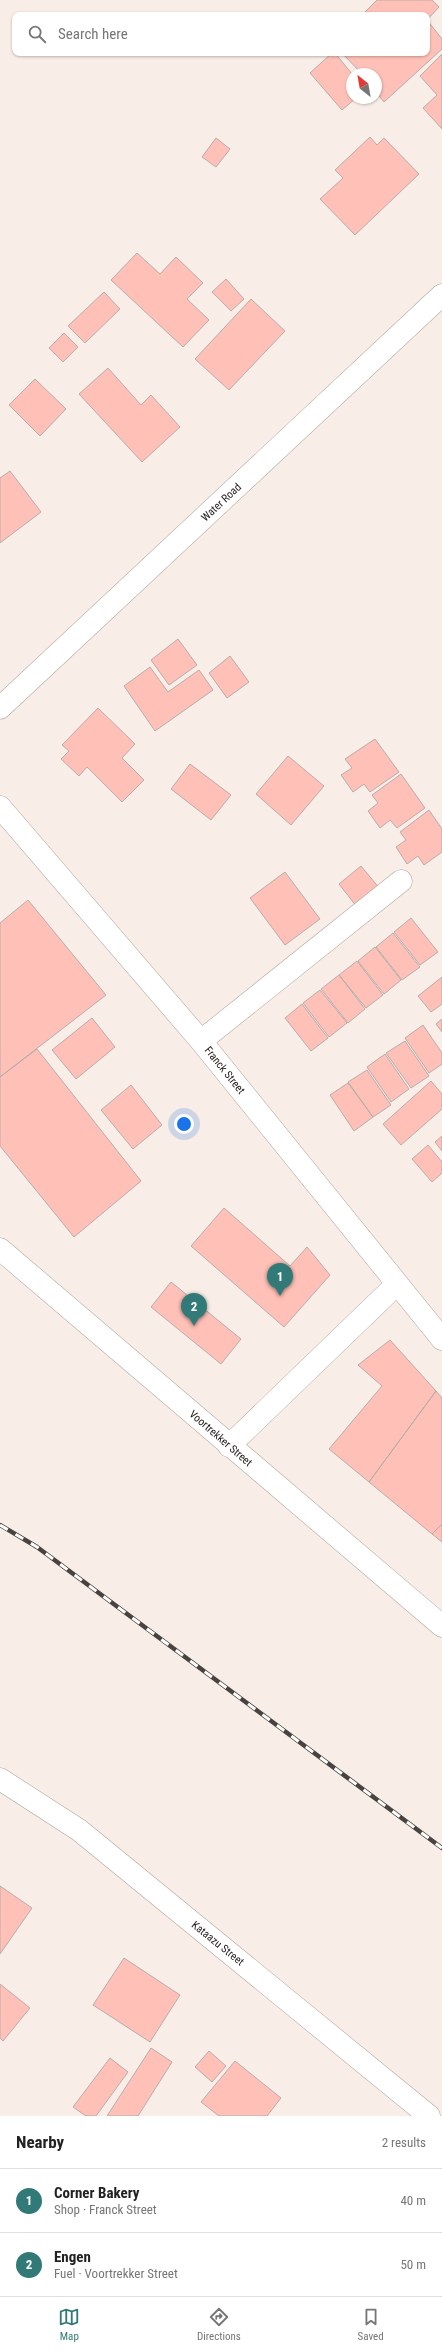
<!DOCTYPE html>
<html lang="en">
<head>
<meta charset="utf-8">
<style>
	:root { --surface:#fff; --page:#f6f6f6; --text:#222; --muted:#767676; --line:#e0e0e0; --accent:#327a77 }
	body { margin:0; font-family:"Roboto Condensed",sans-serif; background:var(--page); color:var(--text) }
	.compass { position:absolute; left:346px; top:68px; width:36px; height:36px; border-radius:50%; background:var(--surface); box-shadow:0 1px 3px #0004; rotate:329deg }
	.you { position:absolute; left:184px; top:1124px; width:14px; height:14px; margin:-10px; border:3px solid #fff; border-radius:50%; background:#1a73e8; box-shadow:0 0 0 6px #1a73e833 }
	.badge { display:grid; place-items:center; width:26px; height:26px; border-radius:50%; background:var(--accent); color:#fff; font-size:13px; font-weight:700 }
	.pin { position:absolute; translate:-50% -33px; filter:drop-shadow(0 1px 2px #0008) }
	.pin::after { content:''; position:absolute; top:21px; width:14px; height:12px; background:inherit; clip-path:polygon(0 0,100% 0,50% 100%) }
	.list { margin:0; padding:0; list-style:none }
	h2 { display:flex; justify-content:space-between; align-items:center; height:52px; margin:0; padding:0 16px; font-size:17px }
	h2 small { font-size:13px; font-weight:400; color:var(--muted) }
	.list li { display:grid; grid-template-columns:26px 1fr auto; gap:12px; align-items:center; box-sizing:border-box; height:64px; padding:0 16px; border-top:1px solid var(--line) }
	.list b { display:block; font-size:15px; white-space:nowrap }
	.list p { margin:0; font-size:13px; white-space:nowrap; color:var(--muted) }
	.list em { font-size:13px; font-style:normal; color:var(--muted) }
	.icon { flex:none; width:22px; height:22px; fill:none; stroke:currentColor; stroke-width:2; stroke-linecap:round; stroke-linejoin:round }
	.map { position:relative; flex:none; width:442px; height:2116px; overflow:hidden }
	.search { position:absolute; background:var(--surface); box-shadow:0 1px 3px #0004; left:12px; right:12px; top:12px; height:44px; display:flex; align-items:center; gap:10px; box-sizing:border-box; padding:0 14px; border-radius:8px; color:var(--muted); font-size:15px }
	.sheet { height:180px; background:var(--surface) }
	nav { display:flex; justify-content:space-around; align-items:center; box-sizing:border-box; height:56px; border-top:1px solid var(--line); background:var(--surface); font-size:11px; color:var(--muted) }
	nav a { display:grid; justify-items:center; gap:2px }
	nav .on { color:var(--accent) }
	.map>svg:first-child { display:block }
</style>
</head>
<body>
<div class="map">
<svg width="442" height="2116" viewBox="0 0 442 2116">
	<rect width="100%" height="100%" fill="#f9eee7"/>
	<path fill="#fec0b7" stroke="#b9acaa" d="M377,0H432L439,7L427,20L442,39V49L384,102L376,92V74H362L342,53H427V15H362Z
		M332,53H335L352,74V98H356L342,110L310,73Z
		M442,54V129L423,108L437,95L420,76Z
		M370,137L377,145L384,138L419,174L355,235L320,199L343,178L335,170Z
		M216,138L230,149L216,167L202,157Z
		M137,253L160,274L176,257L203,283L187,299L209,320L183,347L111,280Z
		M226,279L244,299L231,311L212,292Z
		M104,292L120,309L85,343L68,326Z
		M251,299L285,331L229,390L195,359Z
		M64,333L78,347L63,362L49,348Z
		M108,368L141,405L151,395L180,427L142,462L79,394Z
		M35,379L66,409L40,436L9,405Z
		M10,471L41,512L0,543V478Z
		M178,639L197,665L169,685L151,660Z
		M230,656L249,682L227,698L209,673Z
		M150,667L168,692L199,670L213,690L155,731L124,686Z
		M98,708L135,744L122,758L144,780L122,802L87,767L79,776L61,759L69,751L62,745Z
		M375,739L399,772L370,792L364,784L353,792L341,775L352,768L345,759Z
		M288,756L324,786L291,825L256,794Z
		M190,764L231,795L211,820L171,789Z
		M401,774L425,808L397,828L390,820L380,828L368,811L378,803L372,795Z
		M429,810L442,829V852L424,865L418,856L407,864L396,847L406,840L400,832Z
		M361,866L380,889L357,907L339,884Z
		M285,872L320,919L285,945L250,898Z
		M28,900L106,995L0,1077V923Z
		M411,918L438,952L420,965L394,932Z
		M393,933L420,967L402,980L376,947Z
		M375,947L401,980L384,994L358,961Z
		M357,961L383,995L366,1008L339,975Z
		M339,975L365,1009L348,1023L321,989Z
		M442,977V1004L431,1012L418,996Z
		M320,990L347,1023L329,1037L303,1003Z
		M302,1004L328,1038L311,1051L285,1018Z
		M92,1018L115,1047L76,1079L52,1050Z
		M442,1019V1032L436,1024Z
		M423,1025L442,1053V1064L429,1073L405,1038Z
		M405,1041L429,1076L411,1088L386,1053Z
		M37,1049L141,1181L74,1237L0,1146V1077Z
		M385,1054L409,1089L391,1102L367,1067Z
		M367,1070L391,1105L373,1117L348,1082Z
		M431,1081L442,1094V1109L401,1145L383,1124Z
		M348,1083L373,1117L354,1131L330,1095Z
		M131,1085L162,1125L133,1149L101,1110Z
		M442,1136V1151L435,1142Z
		M428,1145L442,1162V1173L432,1182L412,1159Z
		M224,1208L290,1266L307,1247L330,1275L284,1327L191,1246Z
		M171,1282L241,1339L221,1364L151,1307Z
		M390,1340L436,1391L369,1482L329,1449L382,1386L358,1365Z
		M436,1391L442,1398V1524L432,1534L369,1482Z
		M442,1524V1542L432,1534Z
		M0,1886L32,1908L0,1954Z
		M124,1958L180,1995L150,2042L93,2005Z
		M0,1984L30,2008L3,2041L0,2038Z
		M151,2048L172,2062L138,2116H107Z
		M209,2051L226,2066L212,2082L195,2067Z
		M110,2058L128,2072L96,2116H86L73,2107Z
		M235,2061L281,2098L267,2116H219L201,2102Z"/>
	<g fill="none" stroke-linecap="round" stroke-linejoin="round">
		<g stroke="#aea49e" stroke-width="23">
			<path id="minor" d="M0,708L442,295
				M0,807L201,1041L442,1339
				M201,1041L401,881
				M229,1446L397,1284
				M0,1779L79,1830L429,2116"/>
		</g>
		<g stroke="#aea49e" stroke-width="23">
			<path id="secondary" d="M0,1249L442,1626"/>
		</g>
		<use href="#minor" stroke="#fff" stroke-width="22"/>
		<use href="#secondary" stroke="#fff" stroke-width="22"/>
		<g stroke="#484340" stroke-width="4.5">
			<path id="rail" d="M0,1525L37,1547L442,1848"/>
		</g>
		<use href="#rail" stroke="#fff" stroke-width="3" stroke-dasharray="9" stroke-linecap="butt"/>
	</g>
	<g text-anchor="middle" stroke-width="3" stroke-linejoin="round" paint-order="stroke">
		<g font-size="11" fill="#262220" stroke="#fff">
			<text transform="translate(221 502) rotate(-43)" y="4">Water Road</text>
			<text transform="translate(225 1070) rotate(51)" y="4">Franck Street</text>
			<text transform="translate(221 1438) rotate(41)" y="4">Voortrekker Street</text>
			<text transform="translate(218 1943) rotate(39)" y="4">Kataazu Street</text>
		</g>
	</g>
</svg>
<svg class="compass" viewBox="-18 -18 36 36"><path d="M0-13l5 13h-10z" fill="#e53935"/><path d="M0 13l5-13h-10z" fill="#767676"/></svg>
<div class="you"></div>
<div class="pin badge" style="left:280px;top:1296px">1</div>
<div class="pin badge" style="left:194px;top:1326px">2</div>
<div class="search"><svg class="icon" aria-label="search" viewBox="0 0 24 24"><circle cx="10" cy="10" r="6"/><path d="M15 15l6 6"/></svg>Search here</div>
</div>
<section class="sheet">
<h2>Nearby<small>2 results</small></h2>
<ul class="list">
<li><span class="badge">1</span><div><b>Corner Bakery</b><p>Shop · Franck Street</p></div><em>40 m</em></li>
<li><span class="badge">2</span><div><b>Engen</b><p>Fuel · Voortrekker Street</p></div><em>50 m</em></li>
</ul>
</section>
<nav>
<a class="on"><svg class="icon" aria-label="map" viewBox="0 0 24 24"><path d="M3 6l6-2 6 2 6-2v14l-6 2-6-2-6 2zM9 4v14M15 6v14"/></svg>Map</a>
<a><svg class="icon" aria-label="directions" viewBox="0 0 24 24"><path d="M12 3l9 9-9 9-9-9zM9 14v-3h6M13 9l2 2-2 2"/></svg>Directions</a>
<a><svg class="icon" aria-label="saved" viewBox="0 0 24 24"><path d="M7 4h10v16l-5-4-5 4z"/></svg>Saved</a>
</nav>
</body>
</html>
